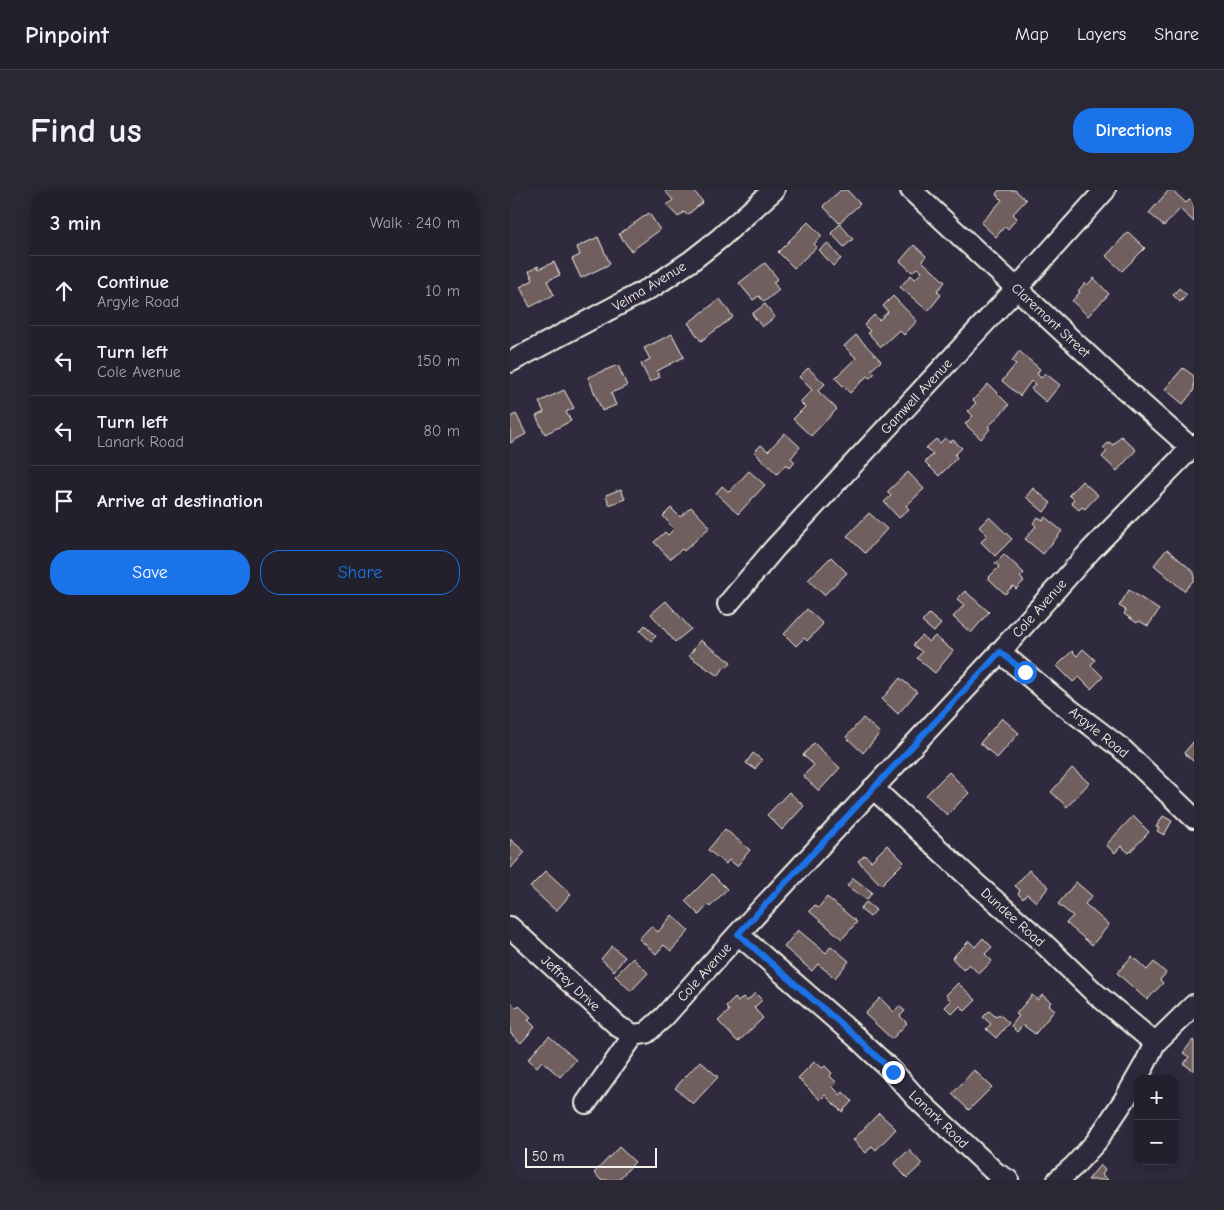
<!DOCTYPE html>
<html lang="en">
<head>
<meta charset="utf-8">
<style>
	:root { --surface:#23202e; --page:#2b2836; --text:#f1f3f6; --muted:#a3a3aa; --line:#403e4a; --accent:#1a73e8 }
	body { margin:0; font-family:"Comic Neue",sans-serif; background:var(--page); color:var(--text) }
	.controls { position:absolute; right:15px; bottom:15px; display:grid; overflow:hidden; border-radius:10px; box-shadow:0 2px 12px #0003 }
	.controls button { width:45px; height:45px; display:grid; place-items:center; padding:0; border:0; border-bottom:1px solid var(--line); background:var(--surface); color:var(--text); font:25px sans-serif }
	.scale { position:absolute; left:15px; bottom:12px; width:132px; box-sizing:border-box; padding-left:5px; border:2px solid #f4f1e8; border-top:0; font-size:14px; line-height:18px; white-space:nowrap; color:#f4f1e8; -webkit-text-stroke:4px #2f2a3d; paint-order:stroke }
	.stop { position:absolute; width:15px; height:15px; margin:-11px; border:4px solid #1a73e8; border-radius:50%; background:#fff }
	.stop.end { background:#1a73e8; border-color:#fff; box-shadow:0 1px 5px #0008 }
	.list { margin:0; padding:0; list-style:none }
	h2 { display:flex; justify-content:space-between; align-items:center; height:65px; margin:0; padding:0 20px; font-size:21px }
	h2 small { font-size:16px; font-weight:400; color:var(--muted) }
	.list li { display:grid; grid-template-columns:32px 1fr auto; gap:15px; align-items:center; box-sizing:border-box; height:70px; padding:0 20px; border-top:1px solid var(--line) }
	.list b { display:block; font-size:19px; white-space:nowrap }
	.list p { margin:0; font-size:16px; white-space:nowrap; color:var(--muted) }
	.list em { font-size:16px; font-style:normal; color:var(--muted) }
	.actions { display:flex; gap:10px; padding:15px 20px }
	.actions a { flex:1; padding:11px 0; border:1px solid var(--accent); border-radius:20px; text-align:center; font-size:18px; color:var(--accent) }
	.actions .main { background:var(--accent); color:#fff }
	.icon { flex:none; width:28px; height:28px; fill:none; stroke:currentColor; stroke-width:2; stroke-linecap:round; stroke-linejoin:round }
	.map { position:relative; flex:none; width:684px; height:990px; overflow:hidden; border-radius:20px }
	header { display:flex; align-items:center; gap:30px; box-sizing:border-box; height:70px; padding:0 25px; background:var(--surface); border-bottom:1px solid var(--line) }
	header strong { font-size:24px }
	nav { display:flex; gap:28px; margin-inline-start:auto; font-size:18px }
	.intro { display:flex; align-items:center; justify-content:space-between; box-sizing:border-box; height:120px; padding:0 30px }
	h1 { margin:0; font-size:35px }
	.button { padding:12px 22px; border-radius:20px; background:var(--accent); color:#fff; font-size:18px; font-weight:700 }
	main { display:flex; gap:30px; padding:0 30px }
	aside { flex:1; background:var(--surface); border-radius:20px; box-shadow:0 2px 12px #0003 }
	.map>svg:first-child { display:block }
</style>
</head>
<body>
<header>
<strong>Pinpoint</strong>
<nav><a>Map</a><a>Layers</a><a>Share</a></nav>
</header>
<div class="intro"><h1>Find us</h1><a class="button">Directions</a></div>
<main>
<aside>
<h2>3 min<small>Walk · 240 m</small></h2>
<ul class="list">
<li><svg class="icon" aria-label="ahead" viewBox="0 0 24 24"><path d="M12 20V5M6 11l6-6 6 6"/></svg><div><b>Continue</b><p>Argyle Road</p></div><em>10 m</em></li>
<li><svg class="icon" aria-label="left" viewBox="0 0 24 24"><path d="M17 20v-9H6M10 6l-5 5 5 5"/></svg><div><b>Turn left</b><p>Cole Avenue</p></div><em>150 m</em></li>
<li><svg class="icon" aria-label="left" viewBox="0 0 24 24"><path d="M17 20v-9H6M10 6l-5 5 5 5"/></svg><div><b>Turn left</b><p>Lanark Road</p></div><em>80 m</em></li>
<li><svg class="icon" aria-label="arrive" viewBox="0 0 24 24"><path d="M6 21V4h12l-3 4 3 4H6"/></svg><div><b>Arrive at destination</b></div></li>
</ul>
<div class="actions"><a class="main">Save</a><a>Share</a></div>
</aside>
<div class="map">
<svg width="684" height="990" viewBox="0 0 684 990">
	<rect width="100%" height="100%" fill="#2f2a3d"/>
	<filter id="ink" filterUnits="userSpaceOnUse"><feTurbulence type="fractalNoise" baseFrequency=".02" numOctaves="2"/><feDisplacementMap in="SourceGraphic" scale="10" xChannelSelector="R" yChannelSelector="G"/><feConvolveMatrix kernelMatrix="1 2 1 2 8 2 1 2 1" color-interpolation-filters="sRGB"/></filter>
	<g filter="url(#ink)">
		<path fill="#715f5e" stroke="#f4f1e8" d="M154,0H183L193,12L177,25L174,22L168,27L157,15L163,10Z
			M331,0H337L350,14L329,33L313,16Z
			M489,0H505L516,10L503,24L507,28L498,39L495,36L486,47L471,33L492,10L486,4Z
			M659,0H662L676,13L684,5V32L670,19L654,36L639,23Z
			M139,23L150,40L121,61L109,44Z
			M298,32L312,46L304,54L307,57L284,78L268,62Z
			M330,34L343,49L334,57L321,43Z
			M618,42L635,58L612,81L596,66Z
			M88,47L100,74L71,88L62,69L70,65L67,57Z
			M318,53L331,69L323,76L309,60Z
			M404,55L416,66L412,71L435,92L427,101L431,105L418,121L390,97L401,85L405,89L412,82L407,78L402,82L390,71Z
			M44,72L50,85L37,91L44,105L20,117L10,97L23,90L19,81L28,76L29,79Z
			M255,73L268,89L263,92L269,100L254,112L249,106L243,110L229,93Z
			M584,88L599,104L578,126L562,111L570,102L568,101L575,93L577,95Z
			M669,98L677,105L670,112L663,105Z
			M383,106L407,131L394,145L389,140L371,157L358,143L360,141L354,135L364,125L369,130L378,122L373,116Z
			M210,109L223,127L191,151L178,133Z
			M255,114L265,127L252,137L242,124Z
			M162,144L174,167L147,181L150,187L140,192L131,174L140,169L134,158Z
			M346,145L371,171L361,180L365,183L360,188L357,186L340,203L325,188L346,168L334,156Z
			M509,161L530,179L527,184L531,188L535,183L550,195L536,212L521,199L525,194L521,191L510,206L492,191L506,174L502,171Z
			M108,175L117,196L101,203L106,215L92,221L78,187Z
			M298,178L315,194L308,201L327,219L301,246L283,229L295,217L290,212L302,200L289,187Z
			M673,178L684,186V200L673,214L655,199Z
			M478,194L499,215L478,237L480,239L471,249L455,234L463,226L458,221L466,213L463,210Z
			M54,200L64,218L56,222L61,231L35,244L26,226L34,222L29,212Z
			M6,224L16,244L0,253V227Z
			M275,243L290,257L281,268L285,272L280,278L276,274L267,284L244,262L251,255L258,261Z
			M611,246L626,260L607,281L592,267L597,261L593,258L599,252L603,255Z
			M435,248L440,252L443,250L452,258L445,265L447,268L429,286L415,272L423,264L416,258L426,249L430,253Z
			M239,281L255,295L228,324L206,303L212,296L219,302Z
			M398,282L414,299L396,316L399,319L389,328L374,312L381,306L377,302Z
			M572,291L588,305L575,319L572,317L569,320L561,313L564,309L559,305Z
			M523,298L541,313L534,322L516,307Z
			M111,299L115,309L99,315L96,305Z
			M181,317L200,337L174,361L172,359L160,369L144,352L155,342L158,345L164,339L153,326L161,318L170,327Z
			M359,323L377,339L355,363L337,346Z
			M479,327L502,349L485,366L471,352L477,345L469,337Z
			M528,327L533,330L535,327L552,341L533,364L515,349L526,336L523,333Z
			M657,359L684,382V390L674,401L644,375Z
			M494,364L514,383L510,387L514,391L506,399L503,396L495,404L478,388L489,377L485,373Z
			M321,367L337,383L314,405L298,390Z
			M619,400L649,420L638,436L629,431L627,433L614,424L616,420L609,416Z
			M455,401L479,422L461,443L443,427L454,415L447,409Z
			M156,411L181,439L165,452L141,424Z
			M297,419L313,434L297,451L294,448L286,456L274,444Z
			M419,424L431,434L424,442L412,432Z
			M135,435L146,446L141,451L130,441Z
			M412,446L419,452L425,446L443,461L425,483L407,468L412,462L403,455Z
			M190,450L221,472L217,477L215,476L208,486L179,466Z
			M573,459L585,470L581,475L593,487L581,499L569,487L563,492L547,476L562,461L567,466Z
			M390,488L407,502L388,524L372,509Z
			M353,528L370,543L353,563L336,547Z
			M492,528L509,543L487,568L470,553Z
			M684,551V572L674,563Z
			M304,553L330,578L309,601L293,586L304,575L293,565Z
			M243,563L252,570L245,579L236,573Z
			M562,578L579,593L557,617L541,602Z
			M439,582L459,603L437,625L416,605Z
			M279,602L294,616L272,640L257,625Z
			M623,626L639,642L619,663L611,656L605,663L596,655Z
			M653,626L662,631L654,645L647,641L649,638L646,637Z
			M215,639L240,660L227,676L219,670L216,674L198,660Z
			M0,649L15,662L0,679Z
			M377,655L394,672L371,695L348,671L355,665L361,671Z
			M519,680L539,697L526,712L517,704L513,709L508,704L510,700L505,696Z
			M36,681L61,704L46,721L20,697Z
			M202,684L217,699L200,717L198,715L189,725L175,711Z
			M343,688L362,702L357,710L337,696Z
			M566,692L582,706L575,714L599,735L582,755L556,733L563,726L548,714Z
			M317,707L347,732L332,749L299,721L305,715L308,718Z
			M356,712L366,720L360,727L350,719Z
			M162,725L179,741L161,761L154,755L146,764L129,749L141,736L148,742Z
			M288,740L316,763L321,756L339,771L325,788L308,774L302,781L274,757Z
			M473,748L482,757L475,764L482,771L469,784L459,774L453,780L442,768L459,751L465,757Z
			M102,756L115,767L104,781L91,769Z
			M622,766L637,780L644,772L656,783L650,790L653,793L637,810L607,783Z
			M123,768L138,783L121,801L105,786Z
			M448,793L466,810L455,821L450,816L442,824L435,817L441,811L436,805Z
			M245,803L252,810L244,818L253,828L228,852L208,831L219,821L216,817L225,808L228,812L233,807L237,811Z
			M522,805L528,810L532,805L541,812L539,815L545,820L525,844L513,835L507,842L501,836L509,826L506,824Z
			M370,808L384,822L389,816L395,821L390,826L397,833L382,849L355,824Z
			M0,811L7,818L9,816L21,827L18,830L25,837L11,853L0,843Z
			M479,821L486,827L489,824L499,833L486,848L476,839L481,834L473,827Z
			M39,846L66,870L50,887L32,871L27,877L18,869Z
			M683,850L684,851V881L674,874L679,867L673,863Z
			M190,871L208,887L183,914L165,898Z
			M305,871L312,878L315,876L322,883L320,886L327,893L323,897L330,905L333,902L342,911L332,922L315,905L310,910L288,888Z
			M464,880L482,897L459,920L442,904Z
			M369,923L386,939L366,960L362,956L356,963L343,950Z
			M109,957L125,972L108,990H91L84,983Z
			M399,960L412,974L397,988L384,974Z
			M590,975L595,980L592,985L598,990H578Z"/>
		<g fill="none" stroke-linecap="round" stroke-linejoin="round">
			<g stroke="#f4f1e8" stroke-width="24">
				<path id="street" d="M401,0L608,193L681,258
					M0,172L144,96L181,71L209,49L264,0
					M218,414L264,359L507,98L595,0
					M490,462L550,512L612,559L684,628
					M363,598L465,693L532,752L585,803L645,853
					M0,737L109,837L124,845
					M228,744L346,847L383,882L407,909L486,983L498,990
					M76,913L124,845L136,843L154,827L228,744L490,462L581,360L684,255
					M548,990L564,976L586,952L615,909L635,874L645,853L684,815"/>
			</g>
			<use href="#street" stroke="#2f2a3d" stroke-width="20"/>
		</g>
	</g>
	<g fill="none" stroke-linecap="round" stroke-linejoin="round" filter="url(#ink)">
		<path stroke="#1a73e8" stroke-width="6" d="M383,882L346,847L228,744L490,462L515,482"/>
	</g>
	<g text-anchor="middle" stroke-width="5" stroke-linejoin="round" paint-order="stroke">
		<g font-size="14" fill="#f4f1e8" stroke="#2f2a3d">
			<text transform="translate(139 96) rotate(-31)" y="5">Velma Avenue</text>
			<text transform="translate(541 130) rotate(43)" y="5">Claremont Street</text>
			<text transform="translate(406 206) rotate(-47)" y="5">Gamwell Avenue</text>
			<text transform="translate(529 418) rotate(-48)" y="5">Cole Avenue</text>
			<text transform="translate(589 542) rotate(39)" y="5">Argyle Road</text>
			<text transform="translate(503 727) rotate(42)" y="5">Dundee Road</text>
			<text transform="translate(194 782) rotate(-48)" y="5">Cole Avenue</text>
			<text transform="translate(61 793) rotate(43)" y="5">Jeffrey Drive</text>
			<text transform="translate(429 929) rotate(44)" y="5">Lanark Road</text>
		</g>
	</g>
</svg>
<div class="controls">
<button>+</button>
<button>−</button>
</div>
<div class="scale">50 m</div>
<div class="stop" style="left:515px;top:482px"></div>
<div class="stop end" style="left:383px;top:882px"></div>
</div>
</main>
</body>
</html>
